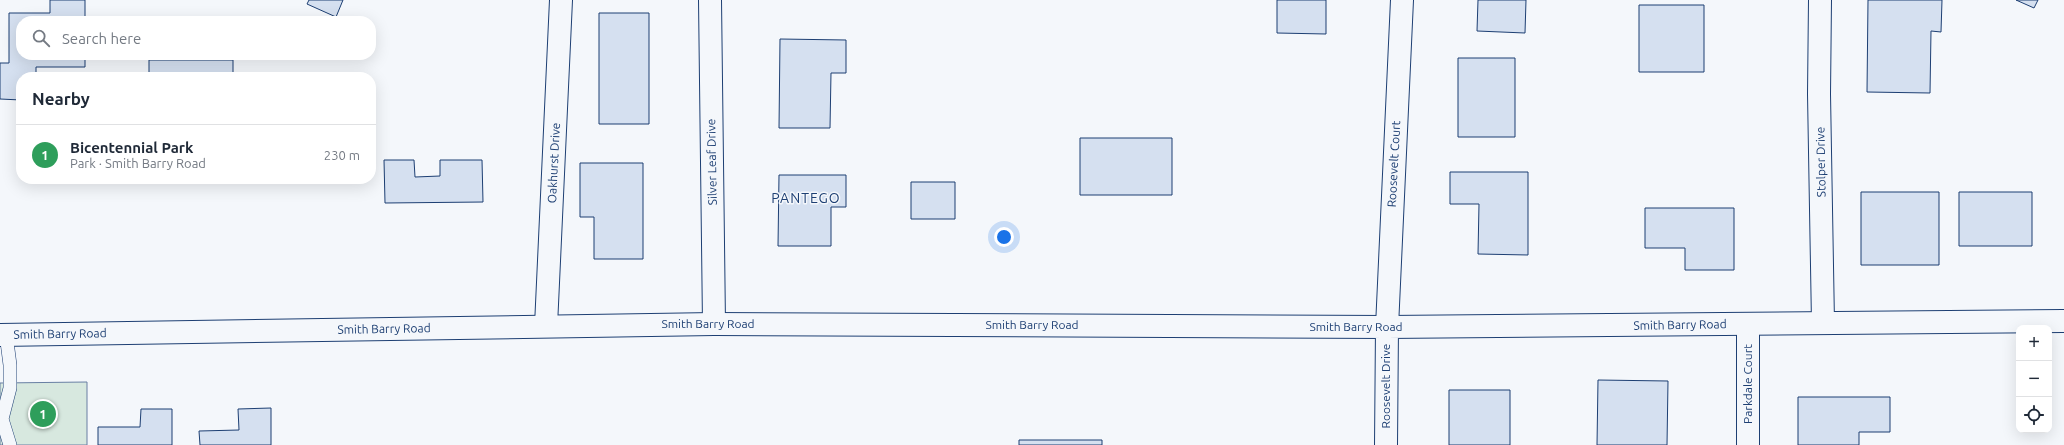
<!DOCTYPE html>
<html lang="en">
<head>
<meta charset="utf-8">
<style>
	:root { --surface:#fff; --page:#f6f6f7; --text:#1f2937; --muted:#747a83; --line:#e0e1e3; --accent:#2563eb }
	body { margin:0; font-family:Ubuntu,sans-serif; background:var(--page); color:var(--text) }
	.controls { position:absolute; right:12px; bottom:12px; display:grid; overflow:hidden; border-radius:8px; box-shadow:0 4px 16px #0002 }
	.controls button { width:36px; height:36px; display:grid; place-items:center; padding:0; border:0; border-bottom:1px solid var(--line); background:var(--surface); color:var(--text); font:20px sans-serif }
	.you { position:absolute; left:1004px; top:237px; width:14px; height:14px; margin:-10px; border:3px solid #fff; border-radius:50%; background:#1a73e8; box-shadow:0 0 0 6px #1a73e833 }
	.badge { display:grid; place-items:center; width:26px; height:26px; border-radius:50%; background:var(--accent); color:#fff; font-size:13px; font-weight:700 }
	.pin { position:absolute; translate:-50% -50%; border:2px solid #fff; box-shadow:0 1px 4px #0006 }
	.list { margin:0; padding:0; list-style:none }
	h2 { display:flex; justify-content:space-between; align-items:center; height:52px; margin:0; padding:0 16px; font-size:17px }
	h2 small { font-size:13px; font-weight:400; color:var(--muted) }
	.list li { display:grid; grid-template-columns:26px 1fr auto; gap:12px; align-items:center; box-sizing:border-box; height:60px; padding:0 16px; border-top:1px solid var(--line) }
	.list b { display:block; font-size:15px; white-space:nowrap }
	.list p { margin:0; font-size:13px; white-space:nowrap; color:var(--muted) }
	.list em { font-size:13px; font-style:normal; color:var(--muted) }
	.icon { flex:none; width:22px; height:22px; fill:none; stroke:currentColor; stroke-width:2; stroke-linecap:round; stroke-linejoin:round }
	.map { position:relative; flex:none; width:2064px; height:445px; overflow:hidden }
	.search { position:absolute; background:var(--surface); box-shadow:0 4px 16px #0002; left:16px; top:16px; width:360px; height:44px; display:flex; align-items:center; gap:10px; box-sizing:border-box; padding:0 14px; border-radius:16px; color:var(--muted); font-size:15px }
	.panel { position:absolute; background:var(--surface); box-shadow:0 4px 16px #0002; left:16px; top:72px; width:360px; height:112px; border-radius:16px }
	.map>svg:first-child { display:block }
</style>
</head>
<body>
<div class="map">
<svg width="2064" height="445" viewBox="0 0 2064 445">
	<rect width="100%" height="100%" fill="#f4f7fb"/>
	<path fill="#d7e8df" stroke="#687fa3" d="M87,382V445H0V383Z"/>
	<path fill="#d5e0f0" stroke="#1d3f73" d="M50,0H85V21H21V55H85V67H36V77H21V100L0,99V63H9V13H50Z
		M309,0H343L336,17L307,4Z
		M1277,0H1326V34L1277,33Z
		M1478,0H1526L1525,33L1477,31Z
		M1868,0H1942L1941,32L1931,31L1930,93L1867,92Z
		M2016,0H2038L2034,8Z
		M1639,5H1704V72H1639Z
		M599,13H649V124H599Z
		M780,39L846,40V73H831L830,128H779Z
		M1458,58H1515V137H1458Z
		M149,60H233V77H149Z
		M1080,138H1172V195H1080Z
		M384,160H414L415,177L440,176V160H482L483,202L385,203Z
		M580,163H643V259H594V217H580Z
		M1450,172H1528V255L1478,254L1479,204H1450Z
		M779,175H846V207H831V246H778Z
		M911,182H955V219H911Z
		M1861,192H1939V265H1861Z
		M1959,192H2032V246H1959Z
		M1645,208H1734V270H1685V248H1645Z
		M1598,380L1668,381L1667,445H1597Z
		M1449,390H1510V445H1449Z
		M1798,397H1890V432H1859V445H1798Z
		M271,408V445H200L199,431L239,430L238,409Z
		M141,409H172V445H98V427H140Z
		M1019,440H1102V445H1019Z"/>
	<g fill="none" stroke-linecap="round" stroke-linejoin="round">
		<g stroke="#1d3f73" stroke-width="14">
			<path id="service" d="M0,416L2,419L10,388V365L6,334
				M2,419L10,445"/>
		</g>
		<g stroke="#1d3f73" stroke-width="24">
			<path id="minor" d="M710,0L714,324
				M1820,0L1819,94L1823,323
				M1748,324V445
				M546,326L561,0
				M1387,327L1402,0"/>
		</g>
		<g stroke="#1d3f73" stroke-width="24">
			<path id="tertiary" d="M0,335L714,324L1387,327L2064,321
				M1386,445L1387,327"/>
		</g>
		<use href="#service" stroke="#f4f7fb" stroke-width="13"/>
		<use href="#minor" stroke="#f4f7fb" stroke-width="22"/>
		<use href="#tertiary" stroke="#f4f7fb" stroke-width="22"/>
	</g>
	<g text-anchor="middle" stroke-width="3" stroke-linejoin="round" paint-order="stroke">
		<g font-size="12" fill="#1d3f73" stroke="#f4f7fb">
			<text transform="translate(712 162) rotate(-91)" y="4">Silver Leaf Drive</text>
			<text transform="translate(1821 162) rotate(-91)" y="4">Stolper Drive</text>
			<text transform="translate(554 163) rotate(-87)" y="4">Oakhurst Drive</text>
			<text transform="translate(1394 164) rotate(-87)" y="4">Roosevelt Court</text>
			<text x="708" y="328">Smith Barry Road</text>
			<text x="1032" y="329">Smith Barry Road</text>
			<text transform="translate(1680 325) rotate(-1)" y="4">Smith Barry Road</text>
			<text x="1356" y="331">Smith Barry Road</text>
			<text transform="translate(384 329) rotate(-1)" y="4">Smith Barry Road</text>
			<text transform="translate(60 334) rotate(-1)" y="4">Smith Barry Road</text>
			<text transform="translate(1748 384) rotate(-90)" y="4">Parkdale Court</text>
			<text transform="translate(1386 386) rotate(-90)" y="4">Roosevelt Drive</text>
		</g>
		<g font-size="14" letter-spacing="1" fill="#1d3f73" stroke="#f4f7fb">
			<text x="806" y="203">PANTEGO</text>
		</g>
	</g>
</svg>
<div class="controls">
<button>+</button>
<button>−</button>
<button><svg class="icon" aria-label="locate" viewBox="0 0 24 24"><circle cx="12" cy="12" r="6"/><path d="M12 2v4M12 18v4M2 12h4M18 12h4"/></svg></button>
</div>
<div class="you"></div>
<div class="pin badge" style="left:43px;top:414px;background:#2e9e5b">1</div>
<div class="search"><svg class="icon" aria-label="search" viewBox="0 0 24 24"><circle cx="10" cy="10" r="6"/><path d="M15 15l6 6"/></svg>Search here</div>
<section class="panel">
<h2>Nearby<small></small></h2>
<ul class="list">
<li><span class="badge" style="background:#2e9e5b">1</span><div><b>Bicentennial Park</b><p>Park · Smith Barry Road</p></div><em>230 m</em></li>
</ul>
</section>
</div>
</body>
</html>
